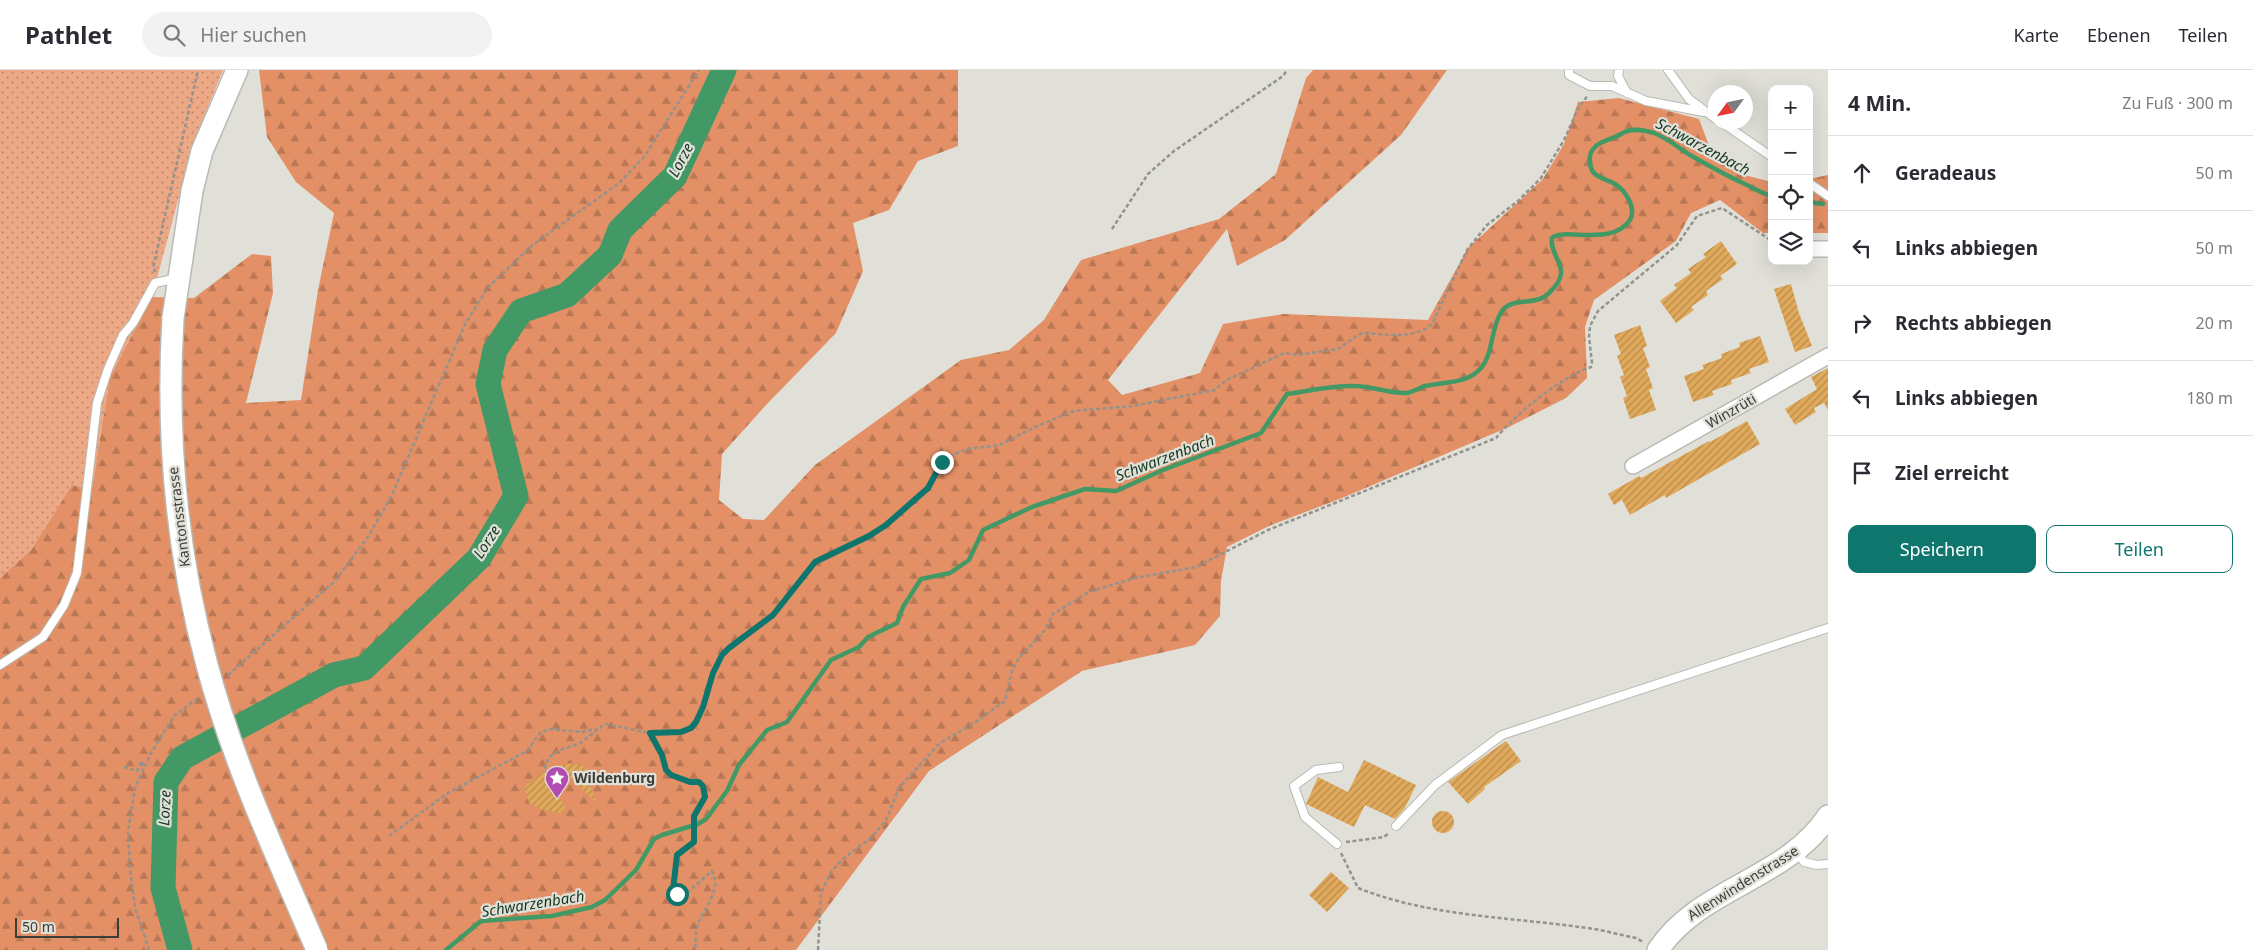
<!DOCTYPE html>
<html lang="de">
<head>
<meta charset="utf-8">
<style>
	:root { --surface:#fff; --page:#f2f2f3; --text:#2b2b33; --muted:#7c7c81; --line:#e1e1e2; --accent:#0f766e }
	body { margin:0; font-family:"Noto Sans",sans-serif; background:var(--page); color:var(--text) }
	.controls { position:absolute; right:15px; top:15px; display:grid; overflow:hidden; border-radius:10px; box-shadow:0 5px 20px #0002 }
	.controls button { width:45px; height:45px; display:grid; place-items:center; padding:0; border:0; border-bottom:1px solid var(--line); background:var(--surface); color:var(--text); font:25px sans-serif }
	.compass { position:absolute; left:1708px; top:15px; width:45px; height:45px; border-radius:50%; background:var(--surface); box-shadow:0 5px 20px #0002; rotate:237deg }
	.scale { position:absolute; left:15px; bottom:12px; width:104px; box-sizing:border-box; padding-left:5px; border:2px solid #3d3d3a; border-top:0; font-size:14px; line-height:18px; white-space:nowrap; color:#3d3d3a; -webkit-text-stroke:4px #e1e0d8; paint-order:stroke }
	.stop { position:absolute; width:15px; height:15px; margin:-11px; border:4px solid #0f766e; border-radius:50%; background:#fff }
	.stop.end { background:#0f766e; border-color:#fff; box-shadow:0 1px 5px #0008 }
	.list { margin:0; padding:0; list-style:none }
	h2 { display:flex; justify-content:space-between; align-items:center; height:65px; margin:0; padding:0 20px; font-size:21px }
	h2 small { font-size:16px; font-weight:400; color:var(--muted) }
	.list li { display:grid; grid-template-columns:32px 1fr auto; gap:15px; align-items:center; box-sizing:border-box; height:75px; padding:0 20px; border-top:1px solid var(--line) }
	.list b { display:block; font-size:19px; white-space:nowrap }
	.list em { font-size:16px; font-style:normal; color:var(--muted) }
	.actions { display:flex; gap:10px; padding:15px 20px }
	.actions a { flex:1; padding:11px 0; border:1px solid var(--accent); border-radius:10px; text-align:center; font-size:18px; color:var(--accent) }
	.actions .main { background:var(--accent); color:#fff }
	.icon { flex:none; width:28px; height:28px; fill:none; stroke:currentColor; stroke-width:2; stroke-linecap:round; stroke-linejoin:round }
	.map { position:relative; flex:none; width:1828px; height:880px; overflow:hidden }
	header { display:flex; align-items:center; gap:30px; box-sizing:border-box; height:70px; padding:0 25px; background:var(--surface); border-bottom:1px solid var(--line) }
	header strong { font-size:24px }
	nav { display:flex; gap:28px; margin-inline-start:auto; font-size:18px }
	.search { width:350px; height:45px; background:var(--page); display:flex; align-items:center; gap:12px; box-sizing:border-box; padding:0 18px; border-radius:28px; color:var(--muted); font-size:19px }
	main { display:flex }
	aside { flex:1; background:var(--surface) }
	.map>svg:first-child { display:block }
</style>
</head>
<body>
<header>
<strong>Pathlet</strong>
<div class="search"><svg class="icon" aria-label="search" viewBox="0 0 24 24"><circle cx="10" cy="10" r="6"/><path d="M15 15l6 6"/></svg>Hier suchen</div>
<nav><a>Karte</a><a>Ebenen</a><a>Teilen</a></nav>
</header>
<main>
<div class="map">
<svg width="1828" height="880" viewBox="0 0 1828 880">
	<defs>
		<pattern id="grass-dots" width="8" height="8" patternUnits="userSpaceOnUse" patternTransform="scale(1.25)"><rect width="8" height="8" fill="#eda886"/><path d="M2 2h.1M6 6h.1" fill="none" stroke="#c18a6f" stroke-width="1.8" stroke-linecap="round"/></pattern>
		<pattern id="forest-firs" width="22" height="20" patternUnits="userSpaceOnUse" patternTransform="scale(1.25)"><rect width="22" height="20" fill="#e39066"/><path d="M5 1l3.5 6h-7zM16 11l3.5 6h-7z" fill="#b97755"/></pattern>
		<pattern id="building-hatch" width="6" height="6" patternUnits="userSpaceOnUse" patternTransform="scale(1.25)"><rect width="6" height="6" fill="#e0a95b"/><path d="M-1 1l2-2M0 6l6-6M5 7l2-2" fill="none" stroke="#b78b4c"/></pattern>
	</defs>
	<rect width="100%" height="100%" fill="#e1e0d8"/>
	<path fill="url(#grass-dots)" d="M0,0H223L194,71L152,227L110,307L92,419L72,415L31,480L0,508Z"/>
	<path fill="url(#forest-firs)" d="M259,0H958V76L918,91L889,140L853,153L863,201L836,263L767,334L722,384L719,430L743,449L764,450L815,395L961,290L1009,280L1044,250L1081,190L1219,149L1276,104L1306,8L1313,0H1447L1401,65L1285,170L1237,196L1227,159L1108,310L1122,325L1200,303L1223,254L1283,244L1428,250L1468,178L1543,109L1564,74L1578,32L1619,28L1699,49L1710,78L1748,106L1772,112V163H1763L1720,130L1691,143L1676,171L1594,230L1585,257L1587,308L1566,328L1509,357L1342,428L1269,456L1227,477L1221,511L1220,546L1195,575L1082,601L929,701L796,880H0V508L31,480L72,415L92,419L110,307L152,227L194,228L252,184L271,186L273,223L246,333L301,330L318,220L334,143L296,112L267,67Z
		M1828,105V163H1809V109Z"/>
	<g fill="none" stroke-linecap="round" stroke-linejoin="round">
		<path stroke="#439965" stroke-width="4.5" d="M1809,132L1823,134
			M446,880L481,851L552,846L592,837L605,830L636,800L654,769L662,765L698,754L706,749L727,721L739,695L767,660L787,652L831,590L859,577L868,567L897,553L903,537L921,509L950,503L969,490L983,460L1032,437L1085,419L1116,421L1163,400L1261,363L1287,324C1309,321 1333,315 1355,316C1372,316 1390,324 1407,323C1413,322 1419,318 1425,316C1445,311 1466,315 1481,298C1494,283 1490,258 1502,241C1513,226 1536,237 1549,223C1576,198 1549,189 1552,168C1564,157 1612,177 1630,150C1637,138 1625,120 1615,114C1603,107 1590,108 1590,91C1589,85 1591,81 1595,77C1600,71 1613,69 1621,64C1631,57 1644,60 1654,63C1667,68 1679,78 1690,85C1709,96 1727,106 1747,115C1755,119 1763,124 1772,126"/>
		<path stroke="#439965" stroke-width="25" d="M180,880L163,818L166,712L182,688L334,605L364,598L479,488L516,426L488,314L495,280L521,241L567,225L610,185L620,160L675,106L724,0"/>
	</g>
	<path fill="url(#building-hatch)" d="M1721,171L1737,194L1720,206L1723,209L1706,221L1708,225L1691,237L1694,240L1676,253L1660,231L1677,218L1674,215L1691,203L1688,199L1706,187L1703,184Z
		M1791,214L1799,243L1812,276L1795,282L1774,219Z
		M1640,255L1647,276L1643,278L1650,297L1646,299L1653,318L1649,320L1656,340L1630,349L1623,328L1627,326L1620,307L1624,305L1617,286L1621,284L1614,265Z
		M1760,266L1769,292L1749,299L1751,303L1731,310L1732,314L1712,321L1714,325L1693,332L1684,306L1704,299L1702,295L1722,288L1721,284L1740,277L1739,273Z
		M1828,298V340L1824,333L1814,338L1816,342L1795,355L1785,339L1817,319L1811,307Z
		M1747,351L1760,374L1666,428L1665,425L1630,445L1622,430L1614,435L1608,424L1639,406L1641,408L1709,371L1710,372Z
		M1506,671L1521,691L1484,717L1485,719L1468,734L1448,712Z
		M1364,690L1416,715L1405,738L1395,749L1365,735L1354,757L1306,734L1318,707L1348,722Z
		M572,693L575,695L581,694L587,700V709L597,733L558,696Z
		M544,701L566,739L560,743L543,740L529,733L524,717Z
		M1432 752a11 11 0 1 1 22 0a11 11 0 1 1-22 0Z
		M1331,802L1349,818L1327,842L1309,825Z"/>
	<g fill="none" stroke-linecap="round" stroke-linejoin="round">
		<g stroke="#bab9b2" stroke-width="10">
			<path id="lane" d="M1569,0V5L1590,16H1612L1646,31L1704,42
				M1619,0L1618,6L1627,23
				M1668,0L1689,29L1716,49
				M1721,52L1772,87
				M1809,113L1828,126
				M0,595L43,567L64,535L77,503L97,333L108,299L123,265L133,253L155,213L178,208
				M1396,756L1435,715L1502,665L1828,558
				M1337,774L1305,747L1294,716L1316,700L1339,697
				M1797,782L1804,792L1817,795L1828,794"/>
		</g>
		<g stroke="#bab9b2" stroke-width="18">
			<path id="street" d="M1809,179H1828
				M1633,396L1828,286"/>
		</g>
		<g stroke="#bab9b2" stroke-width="24">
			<path id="secondary" d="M173,248L192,121L202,81L237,0
				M1658,880C1700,817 1786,810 1828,746"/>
		</g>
		<path stroke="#93928c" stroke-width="2.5" stroke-dasharray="4 2.5" stroke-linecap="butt" d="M1112,159L1148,104L1174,81L1283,6L1287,0
			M156,202L153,198L198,0
			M228,605L335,511L368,467L392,425L465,254L489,216L534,174L618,114L644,87L699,0
			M650,663L662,685L666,700L671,705L690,712H699L703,716L705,727L693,746L694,772L677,785L673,820L677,824L688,822L712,801C722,819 705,837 699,852C695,860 696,872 695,880
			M124,697L137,701L142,691L143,699
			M550,711L545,697C549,678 569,680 583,671C591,665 597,659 606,654L650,663L681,662L691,657L696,652L703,637L713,603L722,585L729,578L773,545L815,492L869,466L886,455L928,418L942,392L952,385L968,379L1000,375L1035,357L1074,341L1132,336L1215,320L1225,311L1284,283L1297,285L1338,279L1358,265L1363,263C1385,264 1414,270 1432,254L1467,180L1487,155L1518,131L1541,108L1564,70L1578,39L1588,25
			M389,766L448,723L527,681L541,662L551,659L580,662L596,659
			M1346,772L1384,767L1389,763
			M1341,783L1358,818C1431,847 1511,847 1587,858C1604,860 1620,865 1636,868L1643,872
			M149,880L135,838L130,799L128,761L135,718L151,683L174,646L198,628
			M818,880L821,823L831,802L844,788L872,767L886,750L899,718L940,673L974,653L1005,631L1012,600L1019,588L1045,560L1053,544L1089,522L1135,508L1196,497L1268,460L1496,368C1517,343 1561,307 1591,297L1592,293L1589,267L1590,256L1598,241L1677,175L1697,146L1722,138L1772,171"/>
		<use href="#lane" stroke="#fff" stroke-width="8"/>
		<use href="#street" stroke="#fff" stroke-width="15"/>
		<use href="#secondary" stroke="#fff" stroke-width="21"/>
		<g stroke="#bab9b2" stroke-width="24" stroke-linecap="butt">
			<path id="secondary-bridge" d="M173,248C166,365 176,481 207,595C233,693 277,787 317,880"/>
		</g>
		<use href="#secondary-bridge" stroke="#fff" stroke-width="21"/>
	</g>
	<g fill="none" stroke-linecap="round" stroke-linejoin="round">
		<path stroke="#0f766e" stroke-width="6" d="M677,824L673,820L677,785L694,772V746L705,727L703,716L699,712H690L671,705L666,700L662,685L650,663L681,662L691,658L696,652L703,637L713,603L722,585L729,578L773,545L815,492L869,466L886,455L928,418L942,392"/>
	</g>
	<defs>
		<g id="sight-pin" transform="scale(1.25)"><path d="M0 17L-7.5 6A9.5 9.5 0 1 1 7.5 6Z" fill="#b04cb2" stroke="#e1e0d8"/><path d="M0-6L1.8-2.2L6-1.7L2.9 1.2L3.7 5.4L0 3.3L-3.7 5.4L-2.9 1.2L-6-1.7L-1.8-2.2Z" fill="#fff"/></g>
	</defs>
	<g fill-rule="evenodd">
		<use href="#sight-pin" x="557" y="708"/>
	</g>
	<g text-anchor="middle" stroke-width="4.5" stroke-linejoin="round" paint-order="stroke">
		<g font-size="14" fill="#3d3d3a" stroke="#e1e0d8">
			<text transform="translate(1731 341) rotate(-30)" y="5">Winzrüti</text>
			<text transform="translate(179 447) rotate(-97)" y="5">Kantonsstrasse</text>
			<text transform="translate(1743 813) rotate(-32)" y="5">Allenwindenstrasse</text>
		</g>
		<g font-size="14" font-weight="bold" fill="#3d3d3a" stroke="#e1e0d8" text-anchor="start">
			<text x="574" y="713">Wildenburg</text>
		</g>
		<g font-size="15" font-style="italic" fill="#133822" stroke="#e1e0d8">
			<text transform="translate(1703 77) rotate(28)" y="5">Schwarzenbach</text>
			<text transform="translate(681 90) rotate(-62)" y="5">Lorze</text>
			<text transform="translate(1165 388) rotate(-21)" y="5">Schwarzenbach</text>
			<text transform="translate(487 472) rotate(-57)" y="5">Lorze</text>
			<text transform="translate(165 738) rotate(-88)" y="5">Lorze</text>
			<text transform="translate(533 834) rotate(-9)" y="5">Schwarzenbach</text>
		</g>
	</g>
</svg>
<div class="controls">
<button>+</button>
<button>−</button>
<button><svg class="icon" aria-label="locate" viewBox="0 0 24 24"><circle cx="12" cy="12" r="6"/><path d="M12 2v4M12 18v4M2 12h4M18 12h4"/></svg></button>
<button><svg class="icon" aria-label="layers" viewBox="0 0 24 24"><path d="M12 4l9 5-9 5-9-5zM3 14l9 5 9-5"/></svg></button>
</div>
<svg class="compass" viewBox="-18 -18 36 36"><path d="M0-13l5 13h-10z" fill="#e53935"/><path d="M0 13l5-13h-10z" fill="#7c7c81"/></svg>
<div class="scale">50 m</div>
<div class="stop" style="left:677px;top:824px"></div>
<div class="stop end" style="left:942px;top:392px"></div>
</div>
<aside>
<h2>4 Min.<small>Zu Fuß · 300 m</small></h2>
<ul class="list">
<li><svg class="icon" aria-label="ahead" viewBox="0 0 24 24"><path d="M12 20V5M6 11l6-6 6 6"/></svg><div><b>Geradeaus</b></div><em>50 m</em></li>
<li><svg class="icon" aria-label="left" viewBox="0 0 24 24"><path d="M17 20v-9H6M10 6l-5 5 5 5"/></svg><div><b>Links abbiegen</b></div><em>50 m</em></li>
<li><svg class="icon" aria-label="right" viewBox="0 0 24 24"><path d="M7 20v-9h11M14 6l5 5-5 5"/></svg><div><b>Rechts abbiegen</b></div><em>20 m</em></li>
<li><svg class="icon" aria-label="left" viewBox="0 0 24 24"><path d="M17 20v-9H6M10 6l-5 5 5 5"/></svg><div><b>Links abbiegen</b></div><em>180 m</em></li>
<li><svg class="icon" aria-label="arrive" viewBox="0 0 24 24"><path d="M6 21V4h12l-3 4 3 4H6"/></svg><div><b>Ziel erreicht</b></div></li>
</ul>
<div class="actions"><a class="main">Speichern</a><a>Teilen</a></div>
</aside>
</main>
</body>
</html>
